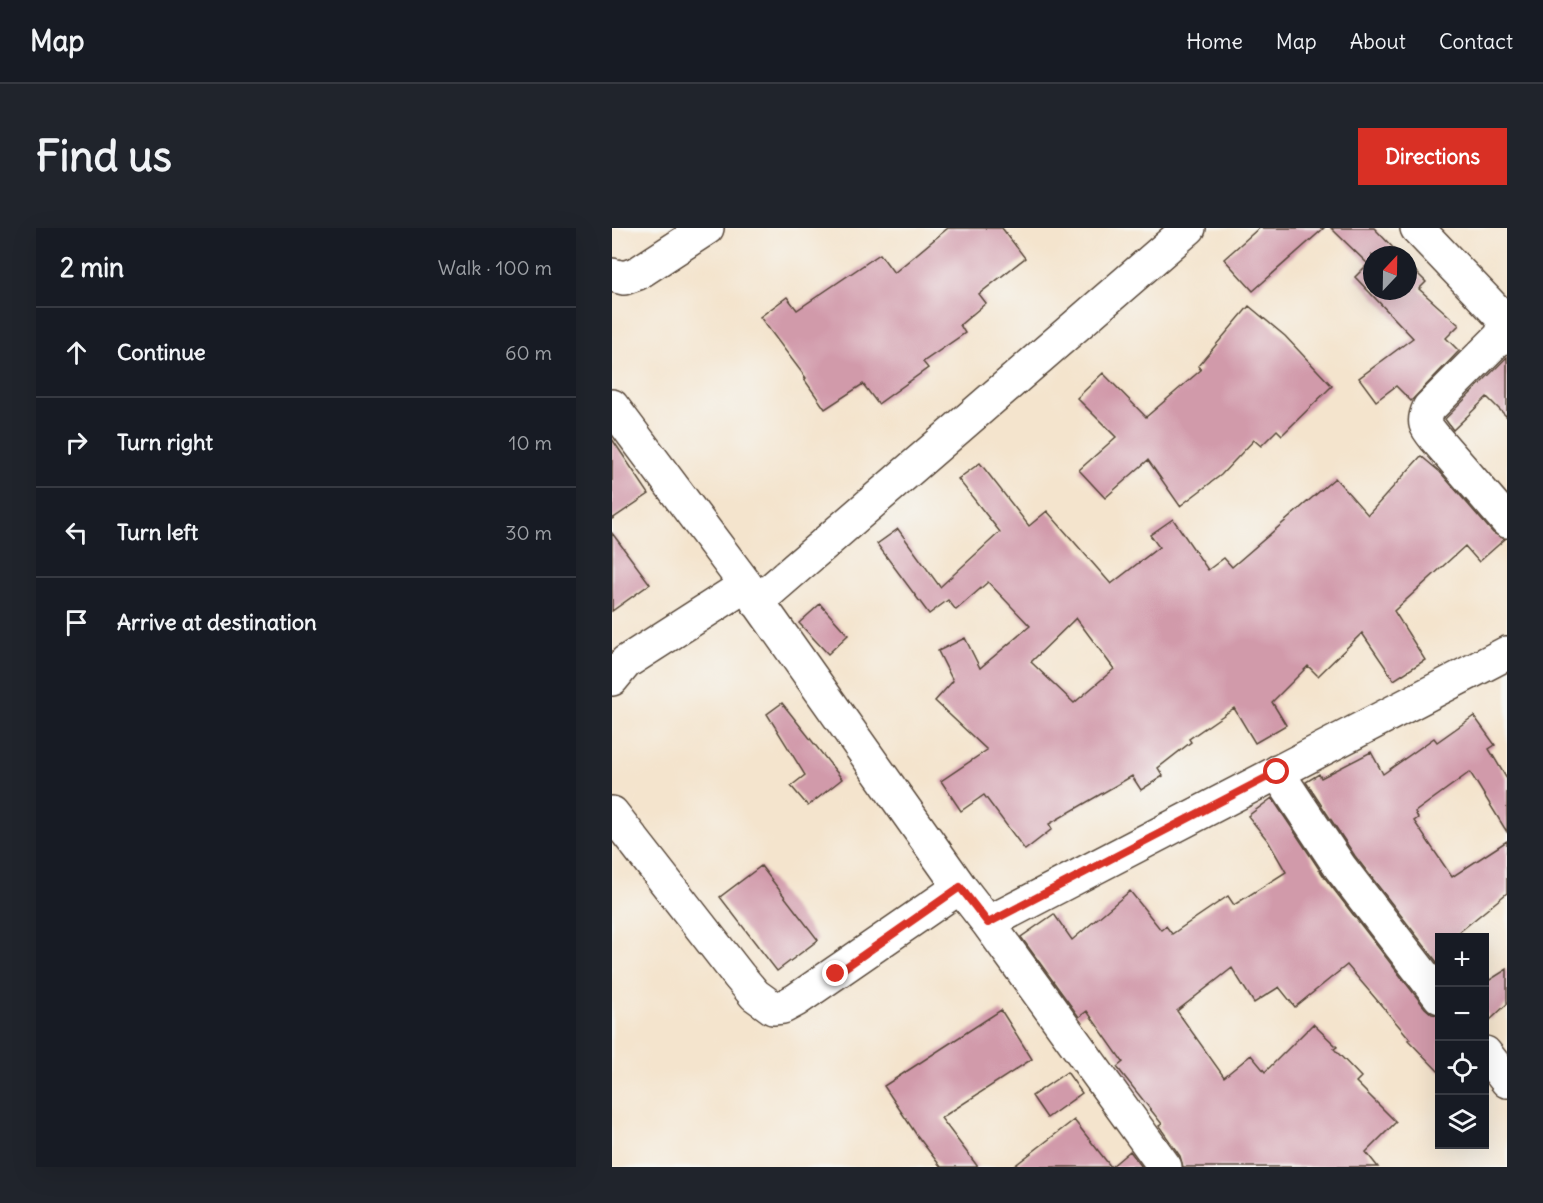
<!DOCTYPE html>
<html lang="en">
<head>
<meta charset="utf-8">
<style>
	:root { --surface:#171b24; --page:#20242c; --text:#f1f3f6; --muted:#9ea1a6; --line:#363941; --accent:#d93025 }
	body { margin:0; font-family:Delius,sans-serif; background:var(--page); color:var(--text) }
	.controls { position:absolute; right:18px; bottom:18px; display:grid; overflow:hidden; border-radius:0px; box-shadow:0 6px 24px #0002 }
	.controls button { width:54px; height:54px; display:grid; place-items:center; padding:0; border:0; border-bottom:2px solid var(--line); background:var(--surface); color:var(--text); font:30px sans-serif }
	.compass { position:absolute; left:751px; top:18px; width:54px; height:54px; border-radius:50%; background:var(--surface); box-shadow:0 6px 24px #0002; rotate:22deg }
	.stop { position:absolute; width:18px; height:18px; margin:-14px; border:4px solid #d93025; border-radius:50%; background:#fff }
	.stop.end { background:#d93025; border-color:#fff; box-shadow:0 2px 6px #0008 }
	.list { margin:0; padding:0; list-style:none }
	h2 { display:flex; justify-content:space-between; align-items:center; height:78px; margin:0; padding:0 24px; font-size:26px }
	h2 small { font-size:20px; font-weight:400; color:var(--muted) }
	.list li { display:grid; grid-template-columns:39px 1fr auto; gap:18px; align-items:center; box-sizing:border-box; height:90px; padding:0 24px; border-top:2px solid var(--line) }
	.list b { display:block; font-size:22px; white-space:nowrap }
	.list em { font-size:20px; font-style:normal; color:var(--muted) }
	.icon { flex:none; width:33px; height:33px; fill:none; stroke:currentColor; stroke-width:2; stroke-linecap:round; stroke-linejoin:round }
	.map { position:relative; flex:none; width:895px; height:939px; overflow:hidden; border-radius:0px }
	header { display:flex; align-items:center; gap:36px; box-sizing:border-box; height:84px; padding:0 30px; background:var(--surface); border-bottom:2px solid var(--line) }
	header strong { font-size:28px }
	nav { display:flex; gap:33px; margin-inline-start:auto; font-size:21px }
	.intro { display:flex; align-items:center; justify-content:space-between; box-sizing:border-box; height:144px; padding:0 36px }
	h1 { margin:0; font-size:42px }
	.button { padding:15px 27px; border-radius:0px; background:var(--accent); color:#fff; font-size:21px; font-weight:700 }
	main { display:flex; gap:36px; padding:0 36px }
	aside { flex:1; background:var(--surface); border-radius:0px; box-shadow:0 6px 24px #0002 }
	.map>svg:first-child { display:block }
</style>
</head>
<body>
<header>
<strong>Map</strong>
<nav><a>Home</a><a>Map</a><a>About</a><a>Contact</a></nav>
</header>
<div class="intro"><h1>Find us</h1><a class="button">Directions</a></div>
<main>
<aside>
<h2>2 min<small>Walk · 100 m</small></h2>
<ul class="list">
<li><svg class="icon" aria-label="ahead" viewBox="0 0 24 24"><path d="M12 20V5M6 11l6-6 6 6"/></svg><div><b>Continue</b></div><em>60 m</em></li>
<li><svg class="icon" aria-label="right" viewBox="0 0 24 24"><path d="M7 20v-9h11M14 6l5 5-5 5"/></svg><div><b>Turn right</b></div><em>10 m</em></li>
<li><svg class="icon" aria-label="left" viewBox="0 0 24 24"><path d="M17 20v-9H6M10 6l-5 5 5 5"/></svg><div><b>Turn left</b></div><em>30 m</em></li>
<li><svg class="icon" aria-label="arrive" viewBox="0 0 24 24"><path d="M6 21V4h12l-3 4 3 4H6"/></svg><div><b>Arrive at destination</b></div></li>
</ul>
</aside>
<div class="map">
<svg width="895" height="939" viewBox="0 0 895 939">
	<rect width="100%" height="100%" fill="#f6f6f2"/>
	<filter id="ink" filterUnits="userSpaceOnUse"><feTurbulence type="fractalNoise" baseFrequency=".0167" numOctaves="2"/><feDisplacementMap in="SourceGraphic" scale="12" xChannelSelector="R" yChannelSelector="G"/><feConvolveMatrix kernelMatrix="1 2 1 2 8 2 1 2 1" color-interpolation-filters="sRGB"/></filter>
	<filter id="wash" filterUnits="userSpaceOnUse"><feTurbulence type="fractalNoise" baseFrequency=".008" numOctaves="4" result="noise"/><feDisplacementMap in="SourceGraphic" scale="24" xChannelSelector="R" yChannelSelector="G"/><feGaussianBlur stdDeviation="1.35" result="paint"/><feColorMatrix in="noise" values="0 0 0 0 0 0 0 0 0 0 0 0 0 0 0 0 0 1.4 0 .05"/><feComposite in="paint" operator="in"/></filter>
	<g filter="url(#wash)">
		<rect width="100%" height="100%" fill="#f4e4cd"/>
		<g id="blocks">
			<path fill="#d19aaa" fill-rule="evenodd" d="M336,0H390L413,30L367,66L374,75L348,97L353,105L311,134L316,140L266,176L251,156L213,181L192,151L194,150L148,89L175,69L185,82L268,26L282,45Z
				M647,0H712L641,63L612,31Z
				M719,0H762L788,27H760V63H796V36L814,54L807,61L847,97L834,110L847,123L799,173L784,158L764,173L747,150L801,110L743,49L756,36Z
				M637,78L673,108L720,158L670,207L665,202L649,218L642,212L609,247L568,278L536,232L493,270L467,242L504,209L465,170L491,145L534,189L589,142L586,138Z
				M895,129V189L875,169L841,202L833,191Z
				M0,211L37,266L0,291Z
				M809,228L828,244L881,305L893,311L867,334L853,318L782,383L813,432L782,452L750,405L706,448L696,438L660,474L674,497L643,515L622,480L577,511L579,514L546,540L551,548L529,562L520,548L437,596L440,601L413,622L372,567L349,583L329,553L375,522L323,473L341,453L326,423L353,410L368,440L418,398L376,354L344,382L336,372L317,386L265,316L286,301L328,359L388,304L346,251L368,235L417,298L435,283L499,356L547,319L538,307L561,291L596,342L612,330L620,339L723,250L756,287ZM464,390L502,441L462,475L419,434Z
				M0,305L38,356L0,383Z
				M208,376L236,407L216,426L187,395Z
				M170,475L230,551L196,578L179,558L193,547L155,486Z
				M862,488L883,517L877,521L895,551V604L858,544L803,584L806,590L802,593L840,649L895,613V665L840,710H829L828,707V738L743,628L694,554L707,546L709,550L759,524L771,546L822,510L825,514Z
				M660,570L713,650L813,780L820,786L828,787V845L796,812L798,811L735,737L683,779L667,759L642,775L620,740L565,783L612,849L639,827L653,844L701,796L725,819L722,821L749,849L744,854L784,894L754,924L766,939H571L568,928L547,898L550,896L505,839L511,834L475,783L467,789L409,709L442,686L460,712L518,663L549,702L554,698L560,706L616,668L622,677L674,644L656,613L636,588Z
				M149,638L206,712L165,743L108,669Z
				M895,741V776L878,792L873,782V755Z
				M389,782L420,831L329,890L366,939H329L304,906L272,858Z
				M455,844L470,865L435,890L420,868Z
				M462,892L499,939L518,923L530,939H401Z"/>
		</g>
	</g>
	<g filter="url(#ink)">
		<use href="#blocks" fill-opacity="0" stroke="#574638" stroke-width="1.5"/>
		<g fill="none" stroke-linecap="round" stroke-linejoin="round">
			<g stroke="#574638" stroke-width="36">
				<path id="minor" d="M805,0L888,87L893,94L889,108L817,180C810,195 814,199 824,211L895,293
					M0,47L12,50L26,45L95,0
					M0,178L134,357L348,659L376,695L553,939
					M145,374L577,0
					M0,451L14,434L134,357
					M665,544L728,639L828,769
					M0,585L127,748L143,767L161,780L171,779L184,772L348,659
					M376,695L895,425
					M873,825L895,853"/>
			</g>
			<use href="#minor" stroke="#fff" stroke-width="33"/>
		</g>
	</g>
	<g fill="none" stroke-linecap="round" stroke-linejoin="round" filter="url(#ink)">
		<path stroke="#d93025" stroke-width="8" d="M224,746L348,659L376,695L665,544"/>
	</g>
</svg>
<div class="controls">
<button>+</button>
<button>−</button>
<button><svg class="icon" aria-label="locate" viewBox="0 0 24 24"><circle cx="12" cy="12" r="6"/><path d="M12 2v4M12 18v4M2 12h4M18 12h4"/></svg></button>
<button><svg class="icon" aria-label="layers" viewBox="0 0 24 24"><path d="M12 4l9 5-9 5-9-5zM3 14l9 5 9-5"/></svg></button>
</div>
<svg class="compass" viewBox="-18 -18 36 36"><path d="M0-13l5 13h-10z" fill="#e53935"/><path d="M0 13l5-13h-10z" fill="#9ea1a6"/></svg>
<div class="stop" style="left:665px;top:544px"></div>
<div class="stop end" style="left:224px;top:746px"></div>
</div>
</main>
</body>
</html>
